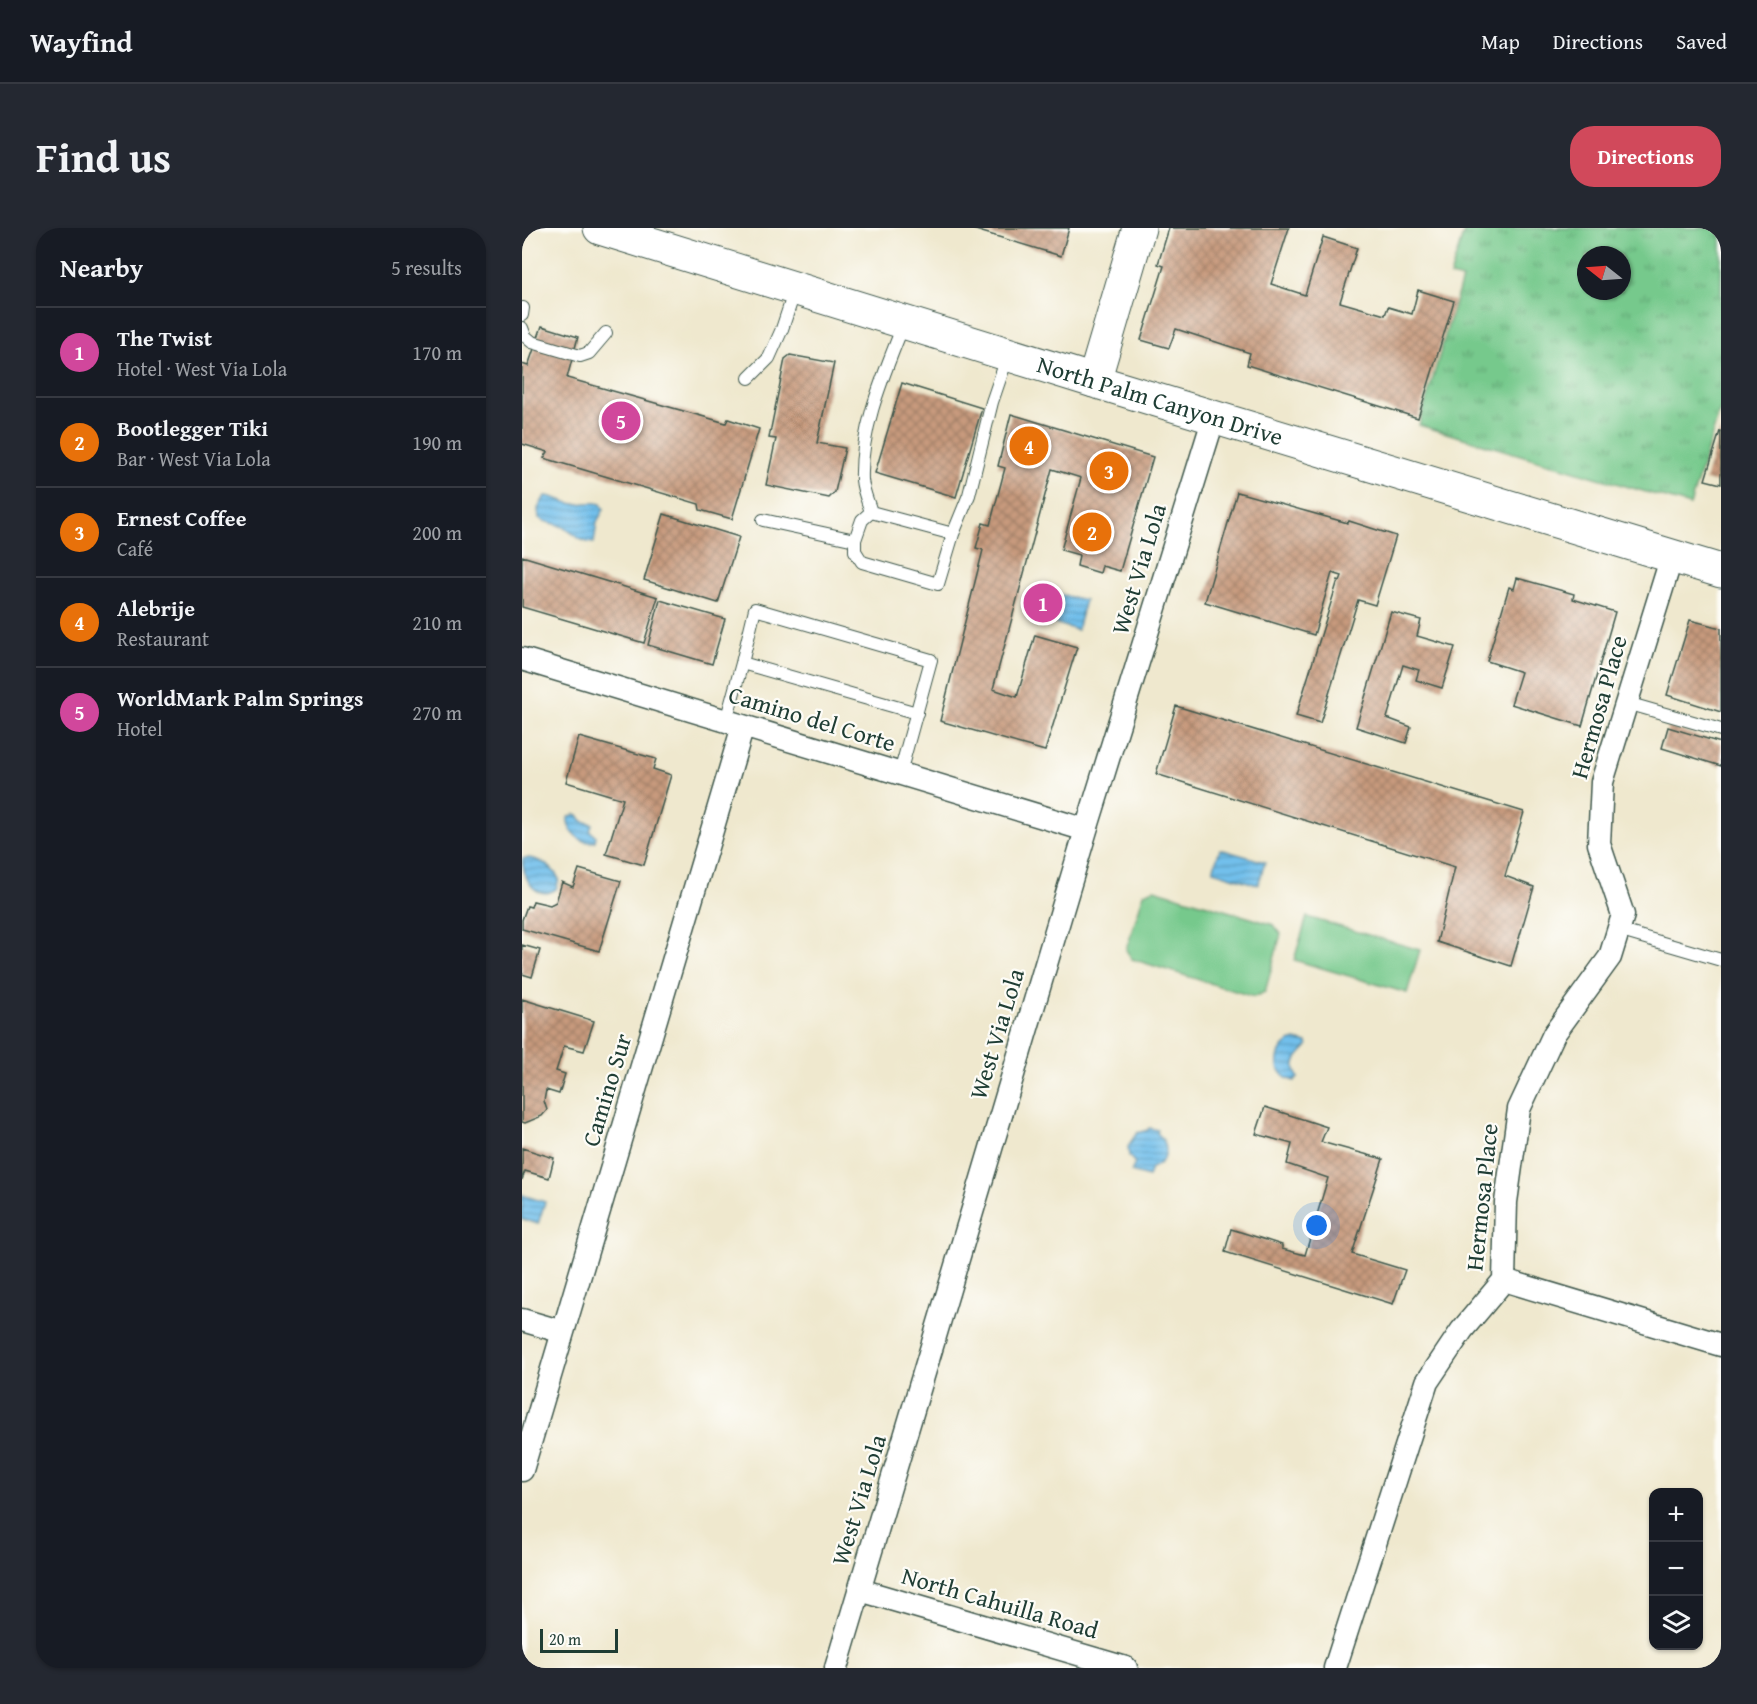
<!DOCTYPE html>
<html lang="en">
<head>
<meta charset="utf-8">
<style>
	:root { --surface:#171b24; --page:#242831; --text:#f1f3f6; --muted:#9ea1a6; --line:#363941; --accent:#d1495b }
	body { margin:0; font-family:"Gentium Book Plus",serif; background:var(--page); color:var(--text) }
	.controls { position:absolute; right:18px; bottom:18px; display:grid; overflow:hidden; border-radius:12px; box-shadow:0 2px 4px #0004 }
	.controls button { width:54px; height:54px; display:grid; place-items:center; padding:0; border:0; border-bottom:2px solid var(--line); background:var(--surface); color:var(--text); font:30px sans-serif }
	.compass { position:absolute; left:1055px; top:18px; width:54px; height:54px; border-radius:50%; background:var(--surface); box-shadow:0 2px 4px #0004; rotate:287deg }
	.scale { position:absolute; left:18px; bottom:15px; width:78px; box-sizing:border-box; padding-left:6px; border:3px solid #1f3d34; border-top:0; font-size:16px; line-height:21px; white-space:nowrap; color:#1f3d34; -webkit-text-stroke:4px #fdfcf7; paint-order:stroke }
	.you { position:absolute; left:795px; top:998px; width:21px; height:21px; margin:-15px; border:4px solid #fff; border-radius:50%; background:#1a73e8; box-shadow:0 0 0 9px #1a73e833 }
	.badge { display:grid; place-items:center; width:39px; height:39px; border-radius:50%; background:var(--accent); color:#fff; font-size:20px; font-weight:700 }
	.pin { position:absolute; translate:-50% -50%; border:3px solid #fff; box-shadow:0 2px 6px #0006 }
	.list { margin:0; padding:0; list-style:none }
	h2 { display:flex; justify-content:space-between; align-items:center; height:78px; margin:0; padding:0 24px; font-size:26px }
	h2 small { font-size:20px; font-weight:400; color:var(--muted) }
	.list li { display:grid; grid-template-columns:39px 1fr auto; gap:18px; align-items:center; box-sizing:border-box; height:90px; padding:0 24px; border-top:2px solid var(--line) }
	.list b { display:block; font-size:22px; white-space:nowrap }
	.list p { margin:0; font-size:20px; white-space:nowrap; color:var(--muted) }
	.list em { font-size:20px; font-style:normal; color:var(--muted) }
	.icon { flex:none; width:33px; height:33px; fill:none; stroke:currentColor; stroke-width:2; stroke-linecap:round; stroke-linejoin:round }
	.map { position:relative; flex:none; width:1199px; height:1440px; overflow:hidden; border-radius:24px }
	header { display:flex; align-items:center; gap:36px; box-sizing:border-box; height:84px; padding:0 30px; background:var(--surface); border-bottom:2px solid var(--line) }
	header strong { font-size:28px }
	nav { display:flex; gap:33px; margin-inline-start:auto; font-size:21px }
	.intro { display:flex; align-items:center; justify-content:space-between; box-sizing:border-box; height:144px; padding:0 36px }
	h1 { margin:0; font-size:42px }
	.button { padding:15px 27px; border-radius:24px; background:var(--accent); color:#fff; font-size:21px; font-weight:700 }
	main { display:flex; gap:36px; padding:0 36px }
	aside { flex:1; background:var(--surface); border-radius:24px; box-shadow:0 2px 4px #0004 }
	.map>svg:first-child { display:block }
</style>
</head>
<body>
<header>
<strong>Wayfind</strong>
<nav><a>Map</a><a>Directions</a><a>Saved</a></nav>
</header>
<div class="intro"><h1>Find us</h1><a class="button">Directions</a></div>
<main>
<aside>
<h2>Nearby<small>5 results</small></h2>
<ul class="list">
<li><span class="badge" style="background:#d1479c">1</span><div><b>The Twist</b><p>Hotel · West Via Lola</p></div><em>170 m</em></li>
<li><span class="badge" style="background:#e8710a">2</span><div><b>Bootlegger Tiki</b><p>Bar · West Via Lola</p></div><em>190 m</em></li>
<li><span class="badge" style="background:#e8710a">3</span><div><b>Ernest Coffee</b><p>Café</p></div><em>200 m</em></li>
<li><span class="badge" style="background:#e8710a">4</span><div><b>Alebrije</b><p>Restaurant</p></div><em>210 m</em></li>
<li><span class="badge" style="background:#d1479c">5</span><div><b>WorldMark Palm Springs</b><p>Hotel</p></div><em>270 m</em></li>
</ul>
</aside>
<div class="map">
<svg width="1199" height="1440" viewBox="0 0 1199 1440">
	<defs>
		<pattern id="grass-tufts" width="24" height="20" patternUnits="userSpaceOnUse" patternTransform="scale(1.5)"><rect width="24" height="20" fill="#76c98c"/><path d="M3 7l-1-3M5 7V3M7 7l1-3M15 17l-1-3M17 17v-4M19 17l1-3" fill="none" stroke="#60a473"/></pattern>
		<pattern id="water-rules" width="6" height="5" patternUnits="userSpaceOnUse" patternTransform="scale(1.5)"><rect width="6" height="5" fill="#72c0ec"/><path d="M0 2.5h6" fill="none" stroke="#5d9dc0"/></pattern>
		<pattern id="building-cross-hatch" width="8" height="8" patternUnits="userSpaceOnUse" patternTransform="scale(1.5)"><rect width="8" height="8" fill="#c79a7d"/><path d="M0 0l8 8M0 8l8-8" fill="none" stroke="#a17f67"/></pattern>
	</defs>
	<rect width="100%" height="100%" fill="#fdfcf7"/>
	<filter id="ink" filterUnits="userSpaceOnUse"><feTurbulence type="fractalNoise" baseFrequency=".0167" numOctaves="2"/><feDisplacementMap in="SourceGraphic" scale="12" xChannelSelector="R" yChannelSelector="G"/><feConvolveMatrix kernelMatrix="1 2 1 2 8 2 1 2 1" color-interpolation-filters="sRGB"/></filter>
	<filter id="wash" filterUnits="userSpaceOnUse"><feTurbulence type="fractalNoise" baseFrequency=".008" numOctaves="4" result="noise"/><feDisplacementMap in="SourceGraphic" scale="24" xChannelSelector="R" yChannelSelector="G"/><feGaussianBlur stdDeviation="1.35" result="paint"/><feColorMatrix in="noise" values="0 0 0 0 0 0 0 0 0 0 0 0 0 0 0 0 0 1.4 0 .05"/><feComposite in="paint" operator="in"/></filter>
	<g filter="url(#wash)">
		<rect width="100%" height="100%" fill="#efe8ce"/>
		<path fill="url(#grass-tufts)" stroke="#4a8360" stroke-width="1.5" fill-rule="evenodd" d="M943,0H1199V179L1168,277L897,197L940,51L928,48ZM1064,27H1100V63H1064Z"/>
		<path fill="#76c98c" stroke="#4a8360" stroke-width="1.5" d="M632,661L752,697L759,706L743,764L732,769L610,731L604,722L622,665Z
			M785,689L898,722L885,765L772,732Z"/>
		<path fill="url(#water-rules)" stroke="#487e90" stroke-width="1.5" d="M23,268C34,268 43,276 54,276C64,276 68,273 79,276L82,281L75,294L72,315C56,315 50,301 36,297C28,294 23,295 17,290L16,281Z
			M517,362L563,372L555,402L510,388Z
			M53,586L56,587L60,593L70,596L68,603L74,608L73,613C60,617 45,604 46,590Z
			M698,621L743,634L736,657L691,643Z
			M1,630C16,629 30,638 37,651L34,661C13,674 0,649 1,630Z
			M773,812L785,815L786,818C781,824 771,831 773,840C773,844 775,847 776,850L773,853C748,849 752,817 773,812Z
			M627,900L636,902L635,905C649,917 646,934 629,940L626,949L609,944L613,935L607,928L606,918L615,905L626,902Z
			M0,967L23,974L16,996L0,991Z"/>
		<g id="blocks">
			<path fill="url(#building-cross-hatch)" d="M447,0H547L539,28Z
				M647,0H767L749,56L783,67L801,9L835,20L818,74L863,87L866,79L890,86L896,62L932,73L896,190L725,137L728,125L654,101L647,120L619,112L642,38L636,36Z
				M20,98L56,109L45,150L204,195L206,191L237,201L210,291L178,282L177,276L22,230L26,224L0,216V136L6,138Z
				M268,127L312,135L295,215L323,220L313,264L307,270L244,257L254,211L247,210L263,131Z
				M380,155L460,180L434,269L353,245Z
				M489,186L631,229L598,343L580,338L578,345L555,338L557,327L539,322L559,250L530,241L471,461L495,469L513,407L555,419L523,523L418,493L461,322L454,320L461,295L468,297L483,240L476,238Z
				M1198,203H1199V256L1183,252Z
				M715,264L826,295L827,293L874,308L853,377L836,372L798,495L774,488L816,352L818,353L820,348L810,345L792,407L683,374Z
				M142,286L217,309L196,375L122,352Z
				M0,328L136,369L122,415L0,379Z
				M995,350L1052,366L1051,371L1093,384L1060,498L989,476L999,444L965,433L987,359L992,361Z
				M138,372L203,391L190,436L126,417Z
				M869,384L899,392L895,408L933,419L920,460L894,452L897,442L881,437L865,490L889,499L884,515L834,499Z
				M1168,392L1199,400V484L1145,467Z
				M654,478L1002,584L983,648L1012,659L989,738L915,714L933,639L634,546Z
				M1146,499L1199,515V538L1140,520Z
				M57,509L134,531L131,541L149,547L122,637L84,626L101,571L44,554Z
				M57,641L99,653L77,723L0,701V692L5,678L9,679L11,673L28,677L34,674L40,654L51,659Z
				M0,717L18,722L10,749L0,746Z
				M0,771L72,793L62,823L42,818L34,843L43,846L37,866L24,862L22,873L25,882L20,888L3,895L0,894Z
				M743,879L805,899L799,914L861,931L830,1026L883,1042L871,1076L703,1024L709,1001L760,1017V1021L783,1027L806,950L765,936L770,916L734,906Z
				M0,920L32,930L27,950L3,943L0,952Z"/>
		</g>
	</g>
	<g filter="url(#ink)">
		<use href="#blocks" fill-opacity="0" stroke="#3e574b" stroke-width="1.5"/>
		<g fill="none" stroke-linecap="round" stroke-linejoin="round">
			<g stroke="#3e574b" stroke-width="14">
				<path id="lane" d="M0,87L1,80
					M0,100L3,108L10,114L58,128L67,125L84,105
					M227,150L247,130L260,101L273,62
					M349,284C346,274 341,263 340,252C338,199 363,144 382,95
					M241,292L333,312V323L340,334L416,356L431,306L349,284L340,292L333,312
					M431,306L447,267L470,174L486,127
					M1105,475L1199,502
					M204,493L220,435
					M378,545L409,432L233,381L220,435L395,485
					M1096,702L1199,732"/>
			</g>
			<g stroke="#3e574b" stroke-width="25">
				<path id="street" d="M0,431L564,602
					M982,1052L1199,1117
					M0,1092L41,1104
					M0,1242L221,498
					M338,1362L604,1440
					M314,1440L564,602L692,189
					M813,1440L905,1154L940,1102L982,1052L984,974L997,881L1032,806L1088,729L1101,687L1077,616L1080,554L1150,328"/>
			</g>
			<g stroke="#3e574b" stroke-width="35">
				<path id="secondary" d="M572,153L617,0"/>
			</g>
			<g stroke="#3e574b" stroke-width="35">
				<g id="primary">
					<path id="s1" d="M78,0L572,153L1199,343"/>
				</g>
			</g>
			<use href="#lane" stroke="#fff" stroke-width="12"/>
			<use href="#street" stroke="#fff" stroke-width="22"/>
			<use href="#secondary" stroke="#fff" stroke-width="33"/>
			<use href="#primary" stroke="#fff" stroke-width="33"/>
		</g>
	</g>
	<g text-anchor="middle" stroke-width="4.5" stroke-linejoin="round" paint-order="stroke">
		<g font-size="24" fill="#1f3d34" stroke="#fdfcf7">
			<text dy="8" stroke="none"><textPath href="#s1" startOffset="586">North Palm Canyon Drive</textPath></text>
			<text transform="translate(617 341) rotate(-73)" y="8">West Via Lola</text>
			<text transform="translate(1077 479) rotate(-74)" y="8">Hermosa Place</text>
			<text transform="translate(290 491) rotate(17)" y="8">Camino del Corte</text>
			<text transform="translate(475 806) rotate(-73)" y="8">West Via Lola</text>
			<text transform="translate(85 862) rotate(-73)" y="8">Camino Sur</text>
			<text transform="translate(960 969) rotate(-84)" y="8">Hermosa Place</text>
			<text transform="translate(337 1272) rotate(-73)" y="8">West Via Lola</text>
			<text transform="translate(478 1375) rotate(16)" y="8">North Cahuilla Road</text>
		</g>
	</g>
</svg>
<div class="controls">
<button>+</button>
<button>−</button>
<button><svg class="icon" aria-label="layers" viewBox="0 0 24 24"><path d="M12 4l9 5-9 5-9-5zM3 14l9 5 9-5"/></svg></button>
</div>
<svg class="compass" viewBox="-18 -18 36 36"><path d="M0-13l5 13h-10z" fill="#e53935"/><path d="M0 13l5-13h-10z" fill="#9ea1a6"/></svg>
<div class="scale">20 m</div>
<div class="you"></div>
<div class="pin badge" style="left:521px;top:375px;background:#d1479c">1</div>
<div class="pin badge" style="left:570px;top:304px;background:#e8710a">2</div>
<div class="pin badge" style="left:587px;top:243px;background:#e8710a">3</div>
<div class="pin badge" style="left:507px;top:218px;background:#e8710a">4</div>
<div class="pin badge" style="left:99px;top:193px;background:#d1479c">5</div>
</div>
</main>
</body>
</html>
